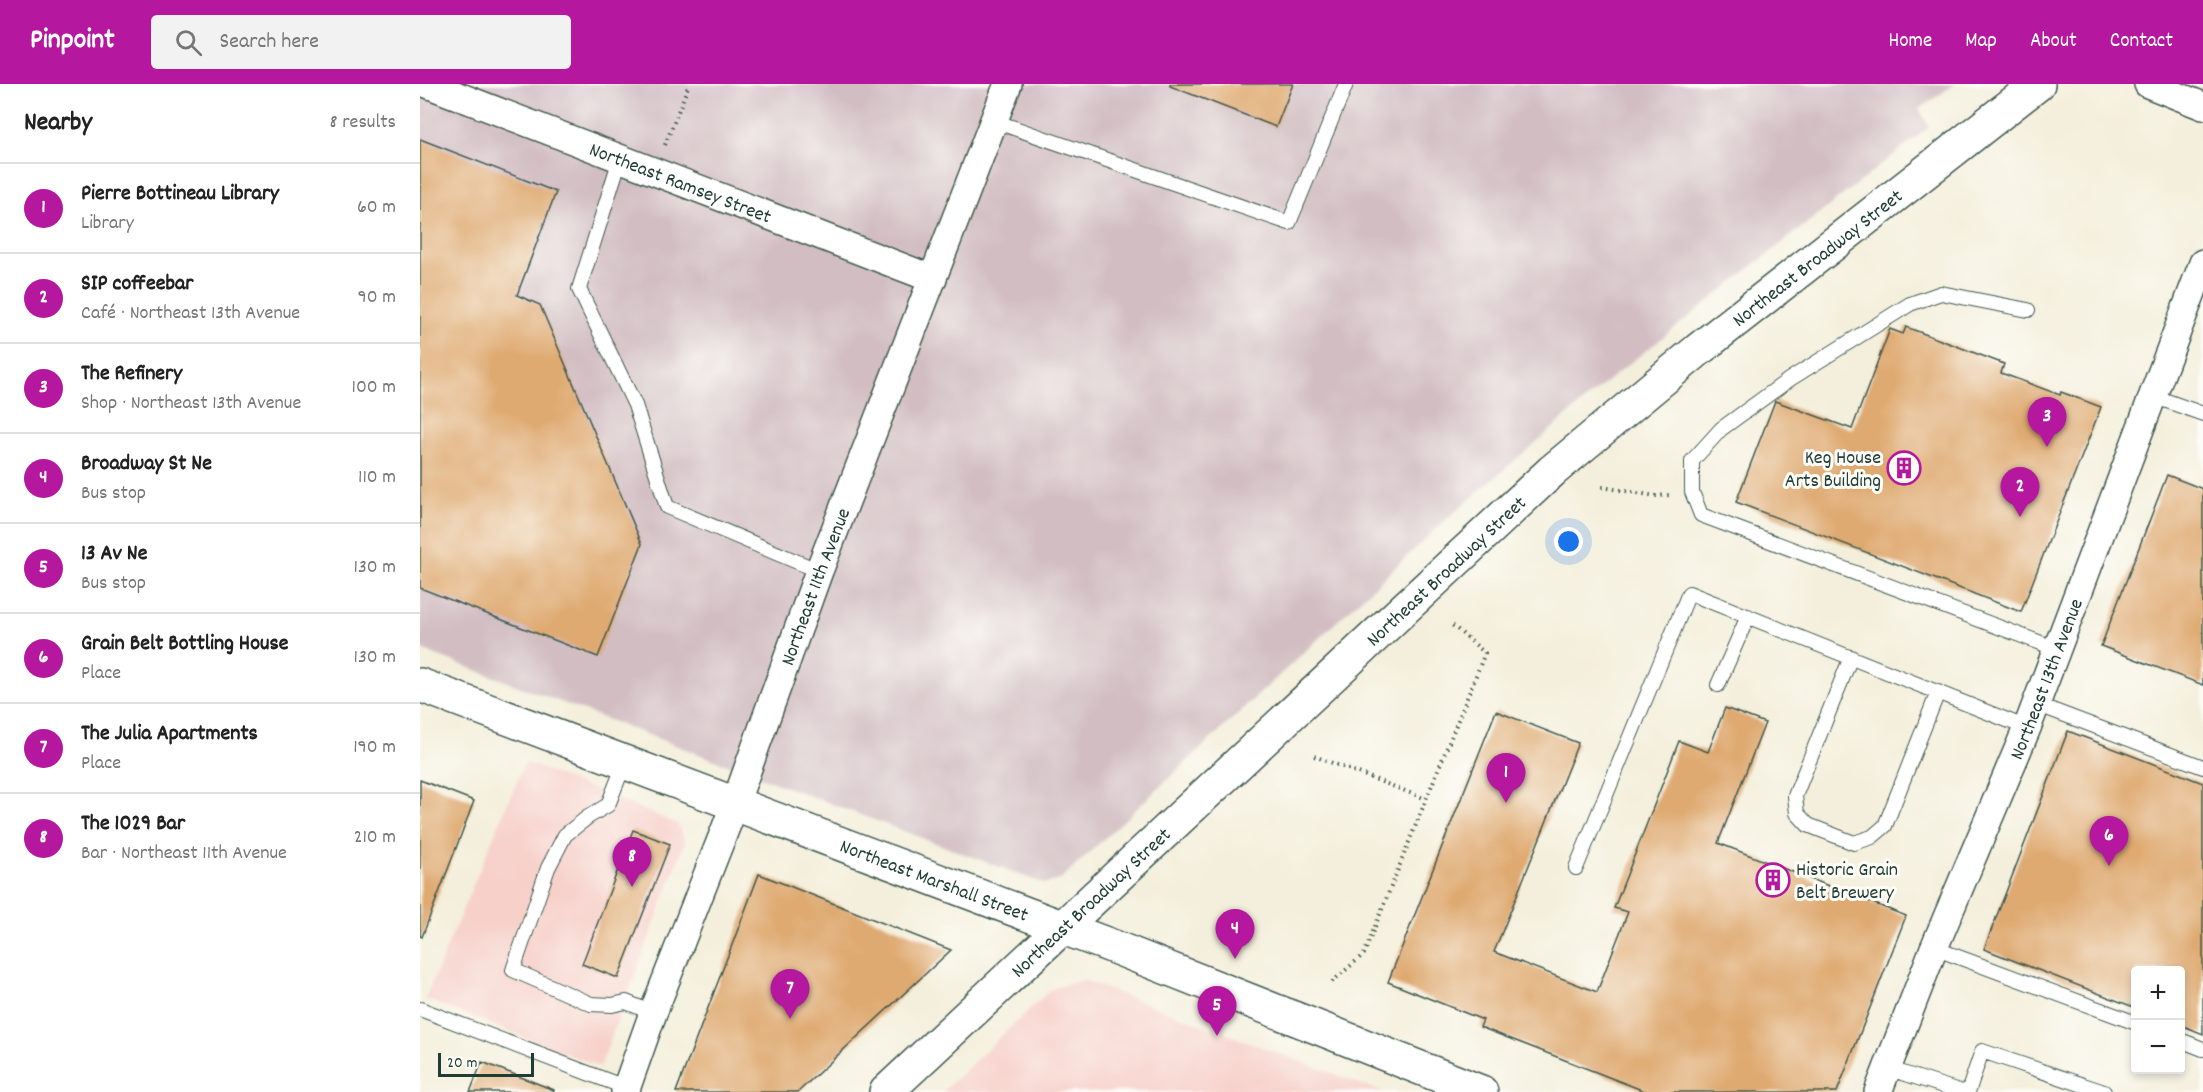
<!DOCTYPE html>
<html lang="en">
<head>
<meta charset="utf-8">
<style>
	:root { --surface:#fff; --page:#f2f2f2; --text:#222; --muted:#767676; --line:#e0e0e0; --accent:#b5179e }
	body { margin:0; font-family:Dekko,sans-serif; background:var(--page); color:var(--text) }
	.controls { position:absolute; right:18px; bottom:18px; display:grid; overflow:hidden; border-radius:6px; box-shadow:0 3px 9px #0003 }
	.controls button { width:54px; height:54px; display:grid; place-items:center; padding:0; border:0; border-bottom:2px solid var(--line); background:var(--surface); color:var(--text); font:30px sans-serif }
	.scale { position:absolute; left:18px; bottom:15px; width:96px; box-sizing:border-box; padding-left:6px; border:3px solid #1f3d34; border-top:0; font-size:16px; line-height:21px; white-space:nowrap; color:#1f3d34; -webkit-text-stroke:4px #fdfcf7; paint-order:stroke }
	.you { position:absolute; left:1149px; top:458px; width:21px; height:21px; margin:-15px; border:4px solid #fff; border-radius:50%; background:#1a73e8; box-shadow:0 0 0 9px #1a73e833 }
	.badge { display:grid; place-items:center; width:39px; height:39px; border-radius:50%; background:var(--accent); color:#fff; font-size:20px; font-weight:700 }
	.pin { position:absolute; translate:-50% -50px; filter:drop-shadow(0 2px 3px #0008) }
	.pin::after { content:''; position:absolute; top:32px; width:21px; height:18px; background:inherit; clip-path:polygon(0 0,100% 0,50% 100%) }
	.list { margin:0; padding:0; list-style:none }
	h2 { display:flex; justify-content:space-between; align-items:center; height:78px; margin:0; padding:0 24px; font-size:26px }
	h2 small { font-size:20px; font-weight:400; color:var(--muted) }
	.list li { display:grid; grid-template-columns:39px 1fr auto; gap:18px; align-items:center; box-sizing:border-box; height:90px; padding:0 24px; border-top:2px solid var(--line) }
	.list b { display:block; font-size:22px; white-space:nowrap }
	.list p { margin:0; font-size:20px; white-space:nowrap; color:var(--muted) }
	.list em { font-size:20px; font-style:normal; color:var(--muted) }
	.icon { flex:none; width:33px; height:33px; fill:none; stroke:currentColor; stroke-width:2; stroke-linecap:round; stroke-linejoin:round }
	.map { position:relative; flex:none; width:1783px; height:1008px; overflow:hidden }
	header { display:flex; align-items:center; gap:36px; box-sizing:border-box; height:84px; padding:0 30px; background:var(--accent); color:#fff }
	header strong { font-size:28px }
	nav { display:flex; gap:33px; margin-inline-start:auto; font-size:21px }
	.search { width:420px; height:54px; background:var(--page); display:flex; align-items:center; gap:15px; box-sizing:border-box; padding:0 21px; border-radius:6px; color:var(--muted); font-size:22px }
	main { display:flex }
	aside { flex:1; background:var(--surface) }
	.map>svg:first-child { display:block }
</style>
</head>
<body>
<header>
<strong>Pinpoint</strong>
<div class="search"><svg class="icon" aria-label="search" viewBox="0 0 24 24"><circle cx="10" cy="10" r="6"/><path d="M15 15l6 6"/></svg>Search here</div>
<nav><a>Home</a><a>Map</a><a>About</a><a>Contact</a></nav>
</header>
<main>
<aside>
<h2>Nearby<small>8 results</small></h2>
<ul class="list">
<li><span class="badge">1</span><div><b>Pierre Bottineau Library</b><p>Library</p></div><em>60 m</em></li>
<li><span class="badge">2</span><div><b>SIP coffeebar</b><p>Café · Northeast 13th Avenue</p></div><em>90 m</em></li>
<li><span class="badge">3</span><div><b>The Refinery</b><p>Shop · Northeast 13th Avenue</p></div><em>100 m</em></li>
<li><span class="badge">4</span><div><b>Broadway St Ne</b><p>Bus stop</p></div><em>110 m</em></li>
<li><span class="badge">5</span><div><b>13 Av Ne</b><p>Bus stop</p></div><em>130 m</em></li>
<li><span class="badge">6</span><div><b>Grain Belt Bottling House</b><p>Place</p></div><em>130 m</em></li>
<li><span class="badge">7</span><div><b>The Julia Apartments</b><p>Place</p></div><em>190 m</em></li>
<li><span class="badge">8</span><div><b>The 1029 Bar</b><p>Bar · Northeast 11th Avenue</p></div><em>210 m</em></li>
</ul>
</aside>
<div class="map">
<svg width="1783" height="1008" viewBox="0 0 1783 1008">
	<rect width="100%" height="100%" fill="#fdfcf7"/>
	<filter id="ink" filterUnits="userSpaceOnUse"><feTurbulence type="fractalNoise" baseFrequency=".0167" numOctaves="2"/><feDisplacementMap in="SourceGraphic" scale="12" xChannelSelector="R" yChannelSelector="G"/><feConvolveMatrix kernelMatrix="1 2 1 2 8 2 1 2 1" color-interpolation-filters="sRGB"/></filter>
	<filter id="wash" filterUnits="userSpaceOnUse"><feTurbulence type="fractalNoise" baseFrequency=".008" numOctaves="4" result="noise"/><feDisplacementMap in="SourceGraphic" scale="24" xChannelSelector="R" yChannelSelector="G"/><feGaussianBlur stdDeviation="1.35" result="paint"/><feColorMatrix in="noise" values="0 0 0 0 0 0 0 0 0 0 0 0 0 0 0 0 0 1.4 0 .05"/><feComposite in="paint" operator="in"/></filter>
	<g filter="url(#wash)">
		<rect width="100%" height="100%" fill="#f4efdc"/>
		<path fill="#f7d0ca" d="M105,678L258,740L265,759L180,983L5,915Z
			M663,896L962,1008H522L631,905Z"/>
		<path fill="#d2bec2" d="M0,0H1535L1499,25L1509,43L1190,295L1030,432L640,796L624,800L0,565Z"/>
		<g id="blocks">
			<path fill="#dfaa72" d="M750,0H873L856,43L750,2Z
				M0,55L136,108L97,211L120,221L222,460L178,573L0,504Z
				M1486,243L1584,280L1581,289L1640,311L1641,308L1681,323L1601,528L1316,418L1355,317L1432,345L1470,245L1483,250Z
				M1747,391L1783,405V601L1681,562Z
				M1305,624L1345,639L1298,759L1486,832L1417,1008H1227L1060,943L1063,936L968,898L1076,627L1158,659L1074,868L1177,908L1208,828L1194,824L1259,657L1288,668Z
				M1648,647L1783,699V950L1761,941V886H1716V924L1564,865Z
				M0,696L54,717L2,853L0,852Z
				M213,746L250,760L198,894L162,880Z
				M339,790L531,866L378,1008H256Z
				M62,978L134,1006L133,1008H50Z"/>
		</g>
	</g>
	<g filter="url(#ink)">
		<use href="#blocks" fill-opacity="0" stroke="#3f584d" stroke-width="1.5"/>
		<g fill="none" stroke-linecap="round" stroke-linejoin="round">
			<g stroke="#3f584d" stroke-width="16">
				<path id="lane" d="M574,37L869,139L926,0
					M200,75L159,205L215,321L247,423L399,487
					M1608,226L1521,209L1490,220L1370,295L1301,345L1272,377V408L1281,431L1637,565
					M1733,312L1783,330
					M1431,573L1375,712L1377,729L1388,741L1434,759L1452,753L1465,742L1518,608
					M1298,601L1328,532
					M1616,620L1783,683
					M205,678L188,721L168,733L145,751L128,784L93,886L171,920L192,921L206,918L233,929
					M1156,784L1269,509L1607,644
					M1514,864L1716,939
					M0,925L207,1004
					M1760,956L1783,965
					M1467,984L1542,1008
					M1548,1008L1562,967L1684,1008"/>
			</g>
			<g stroke="#3f584d" stroke-width="30">
				<g id="street">
					<path id="s1" d="M7,0L513,195"/>
					<path d="M1728,0L1783,22"/>
					<path id="s2" d="M205,1008L233,929L315,720L399,487L588,0"/>
					<path id="s3" d="M1458,1008L1514,864L1607,644L1783,179"/>
				</g>
			</g>
			<g stroke="#3f584d" stroke-width="36">
				<g id="secondary">
					<path id="s4" d="M0,601L694,863L1061,1008"/>
					<path id="s5" d="M466,1008L1132,387L1278,266L1618,0"/>
				</g>
			</g>
			<path stroke="#3f584d" stroke-width="4" stroke-dasharray="1.5 4.5" stroke-linecap="butt" d="M245,61L269,0
				M1182,403L1235,412L1250,411
				M894,672L1006,715
				M912,898L944,870L1065,569L1032,541"/>
			<use href="#lane" stroke="#fff" stroke-width="14"/>
			<use href="#street" stroke="#fff" stroke-width="27"/>
			<use href="#secondary" stroke="#fff" stroke-width="33"/>
		</g>
	</g>
	<defs>
		<g id="building-ring" transform="scale(1.725)"><circle r="9.5" fill="#fdfcf7" stroke="#b5179e" stroke-width="1.5"/><path d="M-4-6H4V6H1V3H-1V6H-4ZM-2.5-4.3h1.7v1.8h-1.7ZM.8-4.3h1.7v1.8H.8ZM-2.5-1h1.7V.8h-1.7ZM.8-1h1.7V.8H.8Z" fill="#b5179e"/></g>
	</defs>
	<g fill-rule="evenodd">
		<use href="#building-ring" x="1484" y="384"/>
		<use href="#building-ring" x="1353" y="796"/>
	</g>
	<g text-anchor="middle" stroke-width="6" stroke-linejoin="round" paint-order="stroke">
		<g font-size="20" fill="#1f3d34" stroke="#fdfcf7">
			<text dy="7" stroke="none"><textPath href="#s1" startOffset="272">Northeast Ramsey Street</textPath></text>
			<text dy="7" stroke="none"><textPath href="#s5" startOffset="1251">Northeast Broadway Street</textPath></text>
			<text dy="7" stroke="none"><textPath href="#s5" startOffset="765">Northeast Broadway Street</textPath></text>
			<text dy="7" stroke="none"><textPath href="#s2" startOffset="540">Northeast 11th Avenue</textPath></text>
			<text dy="7" stroke="none"><textPath href="#s3" startOffset="446">Northeast 13th Avenue</textPath></text>
			<text dy="7" stroke="none"><textPath href="#s4" startOffset="550">Northeast Marshall Street</textPath></text>
			<text dy="7" stroke="none"><textPath href="#s5" startOffset="279">Northeast Broadway Street</textPath></text>
		</g>
		<g font-size="20" fill="#1f3d34" stroke="#fdfcf7" text-anchor="end">
			<text x="1461" y="379">Keg House<tspan x="1461" dy="23">Arts Building</tspan></text>
			<text x="1376" y="791" text-anchor="start">Historic Grain<tspan x="1376" dy="23">Belt Brewery</tspan></text>
		</g>
	</g>
</svg>
<div class="controls">
<button>+</button>
<button>−</button>
</div>
<div class="scale">20 m</div>
<div class="you"></div>
<div class="pin badge" style="left:1086px;top:719px">1</div>
<div class="pin badge" style="left:1600px;top:433px">2</div>
<div class="pin badge" style="left:1627px;top:363px">3</div>
<div class="pin badge" style="left:815px;top:875px">4</div>
<div class="pin badge" style="left:797px;top:952px">5</div>
<div class="pin badge" style="left:1689px;top:782px">6</div>
<div class="pin badge" style="left:370px;top:935px">7</div>
<div class="pin badge" style="left:212px;top:803px">8</div>
</div>
</main>
</body>
</html>
